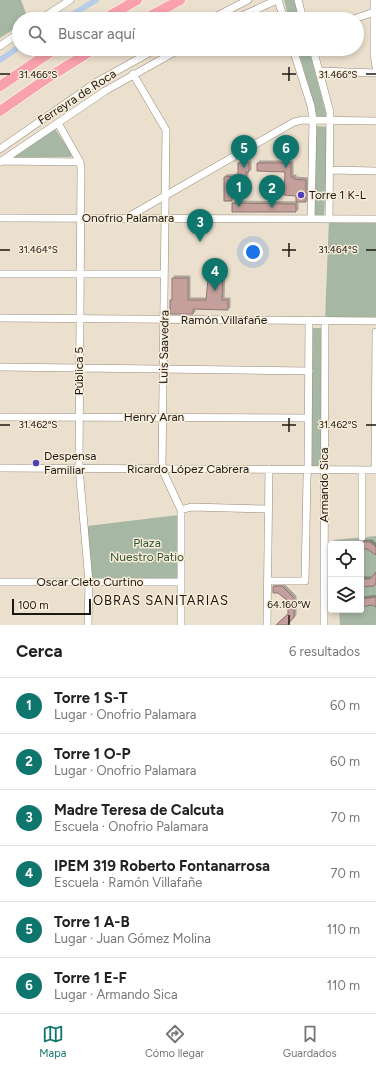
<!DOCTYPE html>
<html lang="es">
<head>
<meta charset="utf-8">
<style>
	:root { --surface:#fff; --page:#f2f2f2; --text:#222; --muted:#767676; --line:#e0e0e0; --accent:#0f766e }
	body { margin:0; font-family:Figtree,sans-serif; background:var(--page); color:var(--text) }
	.controls { position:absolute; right:12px; bottom:12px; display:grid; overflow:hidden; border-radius:4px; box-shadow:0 2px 6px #0003 }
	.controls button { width:36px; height:36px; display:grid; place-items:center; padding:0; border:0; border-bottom:1px solid var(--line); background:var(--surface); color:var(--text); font:20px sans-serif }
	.scale { position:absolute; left:12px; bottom:10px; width:79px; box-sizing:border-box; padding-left:4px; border:2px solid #1c1812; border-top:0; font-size:11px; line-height:14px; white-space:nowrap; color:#1c1812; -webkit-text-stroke:3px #f8ecda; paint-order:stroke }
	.you { position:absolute; left:253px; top:252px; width:14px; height:14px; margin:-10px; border:3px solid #fff; border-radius:50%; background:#1a73e8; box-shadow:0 0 0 6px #1a73e833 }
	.badge { display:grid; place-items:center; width:26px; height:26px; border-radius:50%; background:var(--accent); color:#fff; font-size:13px; font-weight:700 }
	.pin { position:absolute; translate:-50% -33px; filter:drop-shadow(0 1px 2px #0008) }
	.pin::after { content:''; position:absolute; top:21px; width:14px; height:12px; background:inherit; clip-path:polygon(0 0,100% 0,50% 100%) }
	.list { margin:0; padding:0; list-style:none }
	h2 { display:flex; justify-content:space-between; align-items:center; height:52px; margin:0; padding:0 16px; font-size:17px }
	h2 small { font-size:13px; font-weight:400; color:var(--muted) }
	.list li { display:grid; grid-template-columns:26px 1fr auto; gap:12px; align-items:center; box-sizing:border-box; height:56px; padding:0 16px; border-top:1px solid var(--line) }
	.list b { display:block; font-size:15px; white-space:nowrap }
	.list p { margin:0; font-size:13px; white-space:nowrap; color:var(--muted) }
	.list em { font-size:13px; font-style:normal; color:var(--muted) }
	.icon { flex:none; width:22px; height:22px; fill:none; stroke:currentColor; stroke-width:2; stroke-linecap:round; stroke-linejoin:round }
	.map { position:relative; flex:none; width:376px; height:625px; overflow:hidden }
	.search { position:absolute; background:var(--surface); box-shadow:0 2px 6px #0003; left:12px; right:12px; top:12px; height:44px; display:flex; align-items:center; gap:10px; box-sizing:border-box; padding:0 14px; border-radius:22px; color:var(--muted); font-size:15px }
	.sheet { height:388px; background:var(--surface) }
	nav { display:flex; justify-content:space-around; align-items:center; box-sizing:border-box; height:56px; border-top:1px solid var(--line); background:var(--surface); font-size:11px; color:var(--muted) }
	nav a { display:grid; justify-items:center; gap:2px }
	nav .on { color:var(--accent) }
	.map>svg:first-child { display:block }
</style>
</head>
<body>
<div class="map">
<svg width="376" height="625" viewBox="0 0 376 625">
	<defs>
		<filter id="shadow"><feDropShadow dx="2" dy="-2" stdDeviation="0" flood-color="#0004"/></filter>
	</defs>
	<rect width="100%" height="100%" fill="#ebdfcd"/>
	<path fill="#a6b7a4" d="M0,0H21L28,19H19V26L0,38Z
		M284,0H294L300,19H289Z
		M298,49H309L327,117H317Z
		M316,126L328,127L324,217H314Z
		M55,129L72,154L71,157H13Z
		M329,219H376V321L325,320Z
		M311,328H322V466H311Z
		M179,515L178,580H92L87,526Z
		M376,536V625H340L339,610H361V544H335L334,540Z"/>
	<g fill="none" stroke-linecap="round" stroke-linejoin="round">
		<path stroke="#b7cce7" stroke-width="5.5" d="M65,19L96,0
			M0,60L19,47"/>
	</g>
	<path fill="#c59f9c" stroke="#8c7674" filter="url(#shadow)" d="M238,163H249V172H246V193H232V201H224V177L238,176Z
		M257,163H291V177H294V179L306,180V202H296V196L284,195L285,172L257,171Z
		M232,203L296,204V212H232Z
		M209,268H223L222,300H228V310L193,309V314H170V300H172V278H188V300H206Z
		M361,542H370L376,547V555L367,549H361Z
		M376,572V583L374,586L361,587V579H370Z
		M273,586H282L294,598V617L287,625H276L288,614V601L278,593H273Z
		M376,597V607L372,605L361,607V599Z"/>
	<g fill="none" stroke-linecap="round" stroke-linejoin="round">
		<g stroke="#978b7b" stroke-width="8">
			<path id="minor" d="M278,0L284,19
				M298,0L303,19
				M374,0V53L376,67
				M41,19L70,0
				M211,19L248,0
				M235,19L277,0
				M354,19L374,12
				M0,46L19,33
				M293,49L311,106L313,120L311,219
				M313,49L330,112L329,219
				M320,71L376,73
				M133,74L166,130L162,469L181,510V625
				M58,123L80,162L81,168L79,468L89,582L88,625
				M0,149L95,83L156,49
				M2,161L80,162
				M0,162L105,91L180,49
				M330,170L376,171
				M128,217L294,122L303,120L376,121
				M0,218L376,219
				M0,274H164
				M0,318L376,321
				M0,367L309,371
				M0,417L308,418
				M0,468L376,470
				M375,470L376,332
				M181,510L191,507L268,509
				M362,537V470
				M268,581H305L307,477L308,470L309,320
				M0,582H181
				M267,625L269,469
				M324,625L325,320"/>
		</g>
		<g stroke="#fff" stroke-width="11">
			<path id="highway" d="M104,19L137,0
				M145,19L180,0
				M0,86L55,49
				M0,111L46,79L94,49"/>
		</g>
		<use href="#minor" stroke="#fff" stroke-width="7"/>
		<use href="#highway" stroke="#f9a1ad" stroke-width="10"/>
	</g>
	<path fill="none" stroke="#1c1812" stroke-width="1.5" d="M289,67V81M0,74H10M282,74H296M366,74H376M289,243V257M0,250H10M282,250H296M366,250H376M289,418V432M0,425H10M282,425H296M366,425H376M289,615V625"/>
	<g fill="#5041b9" stroke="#f8ecda" stroke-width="1.5">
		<circle cx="301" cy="195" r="4"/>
		<circle cx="36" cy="463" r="4"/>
	</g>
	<g text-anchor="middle" stroke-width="3" stroke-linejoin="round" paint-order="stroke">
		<g font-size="12" fill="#1c1812" stroke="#f8ecda">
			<text transform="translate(77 97) rotate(-33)" y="4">Ferreyra de Roca</text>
			<text x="128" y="222">Onofrio Palamara</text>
			<text x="224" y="324">Ramón Villafañe</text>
			<text transform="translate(164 347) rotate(-89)" y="4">Luis Saavedra</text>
			<text transform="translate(79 371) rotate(-90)" y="4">Pública 5</text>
			<text x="154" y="421">Henry Aran</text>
			<text x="188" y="473">Ricardo López Cabrera</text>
			<text transform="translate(324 485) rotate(-90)" y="4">Armando Sica</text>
			<text x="90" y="586">Oscar Cleto Curtino</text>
		</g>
		<g font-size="12" fill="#1c1812" stroke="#f8ecda" text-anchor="start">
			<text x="309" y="199">Torre 1 K-L</text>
			<text x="44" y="460">Despensa<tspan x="44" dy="14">Familiar</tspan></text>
		</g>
		<g font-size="12" fill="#30552f" stroke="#f8ecda">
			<text x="147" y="547">Plaza<tspan x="147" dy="14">Nuestro Patio</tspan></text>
		</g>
		<g font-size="13" letter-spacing="1" fill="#1c1812" stroke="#f8ecda">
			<text x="161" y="605">OBRAS SANITARIAS</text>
		</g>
	</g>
	<g font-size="10" text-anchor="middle" fill="#1c1812" stroke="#f8ecda" stroke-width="3" stroke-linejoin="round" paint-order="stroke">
		<text x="338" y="78">31.466°S</text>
		<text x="38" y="78">31.466°S</text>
		<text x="338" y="253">31.464°S</text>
		<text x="38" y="253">31.464°S</text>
		<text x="338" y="428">31.462°S</text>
		<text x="38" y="428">31.462°S</text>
		<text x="289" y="608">64.160°W</text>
	</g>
</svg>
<div class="controls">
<button><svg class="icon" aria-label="locate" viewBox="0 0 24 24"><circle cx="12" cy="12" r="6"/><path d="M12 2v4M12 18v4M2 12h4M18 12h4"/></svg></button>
<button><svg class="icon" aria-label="layers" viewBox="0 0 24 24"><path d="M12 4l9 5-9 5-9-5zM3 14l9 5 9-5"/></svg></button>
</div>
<div class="scale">100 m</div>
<div class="you"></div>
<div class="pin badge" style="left:239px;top:207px">1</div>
<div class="pin badge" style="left:272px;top:208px">2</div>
<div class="pin badge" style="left:200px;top:242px">3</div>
<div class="pin badge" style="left:215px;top:291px">4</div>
<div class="pin badge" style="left:244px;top:168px">5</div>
<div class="pin badge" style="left:286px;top:168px">6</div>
<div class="search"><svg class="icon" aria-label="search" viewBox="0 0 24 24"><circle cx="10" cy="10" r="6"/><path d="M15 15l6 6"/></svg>Buscar aquí</div>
</div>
<section class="sheet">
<h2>Cerca<small>6 resultados</small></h2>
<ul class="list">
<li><span class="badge">1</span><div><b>Torre 1 S-T</b><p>Lugar · Onofrio Palamara</p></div><em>60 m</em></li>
<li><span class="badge">2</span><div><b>Torre 1 O-P</b><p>Lugar · Onofrio Palamara</p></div><em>60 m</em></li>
<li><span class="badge">3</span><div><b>Madre Teresa de Calcuta</b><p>Escuela · Onofrio Palamara</p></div><em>70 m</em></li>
<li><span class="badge">4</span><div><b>IPEM 319 Roberto Fontanarrosa</b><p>Escuela · Ramón Villafañe</p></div><em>70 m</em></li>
<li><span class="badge">5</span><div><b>Torre 1 A-B</b><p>Lugar · Juan Gómez Molina</p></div><em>110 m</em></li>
<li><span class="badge">6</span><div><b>Torre 1 E-F</b><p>Lugar · Armando Sica</p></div><em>110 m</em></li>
</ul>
</section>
<nav>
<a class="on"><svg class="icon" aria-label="map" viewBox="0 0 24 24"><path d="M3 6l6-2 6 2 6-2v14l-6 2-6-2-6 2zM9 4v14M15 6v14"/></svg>Mapa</a>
<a><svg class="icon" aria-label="directions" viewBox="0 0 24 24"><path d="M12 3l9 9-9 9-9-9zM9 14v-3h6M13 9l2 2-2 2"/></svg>Cómo llegar</a>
<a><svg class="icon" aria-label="saved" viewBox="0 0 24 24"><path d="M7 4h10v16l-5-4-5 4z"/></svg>Guardados</a>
</nav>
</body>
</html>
